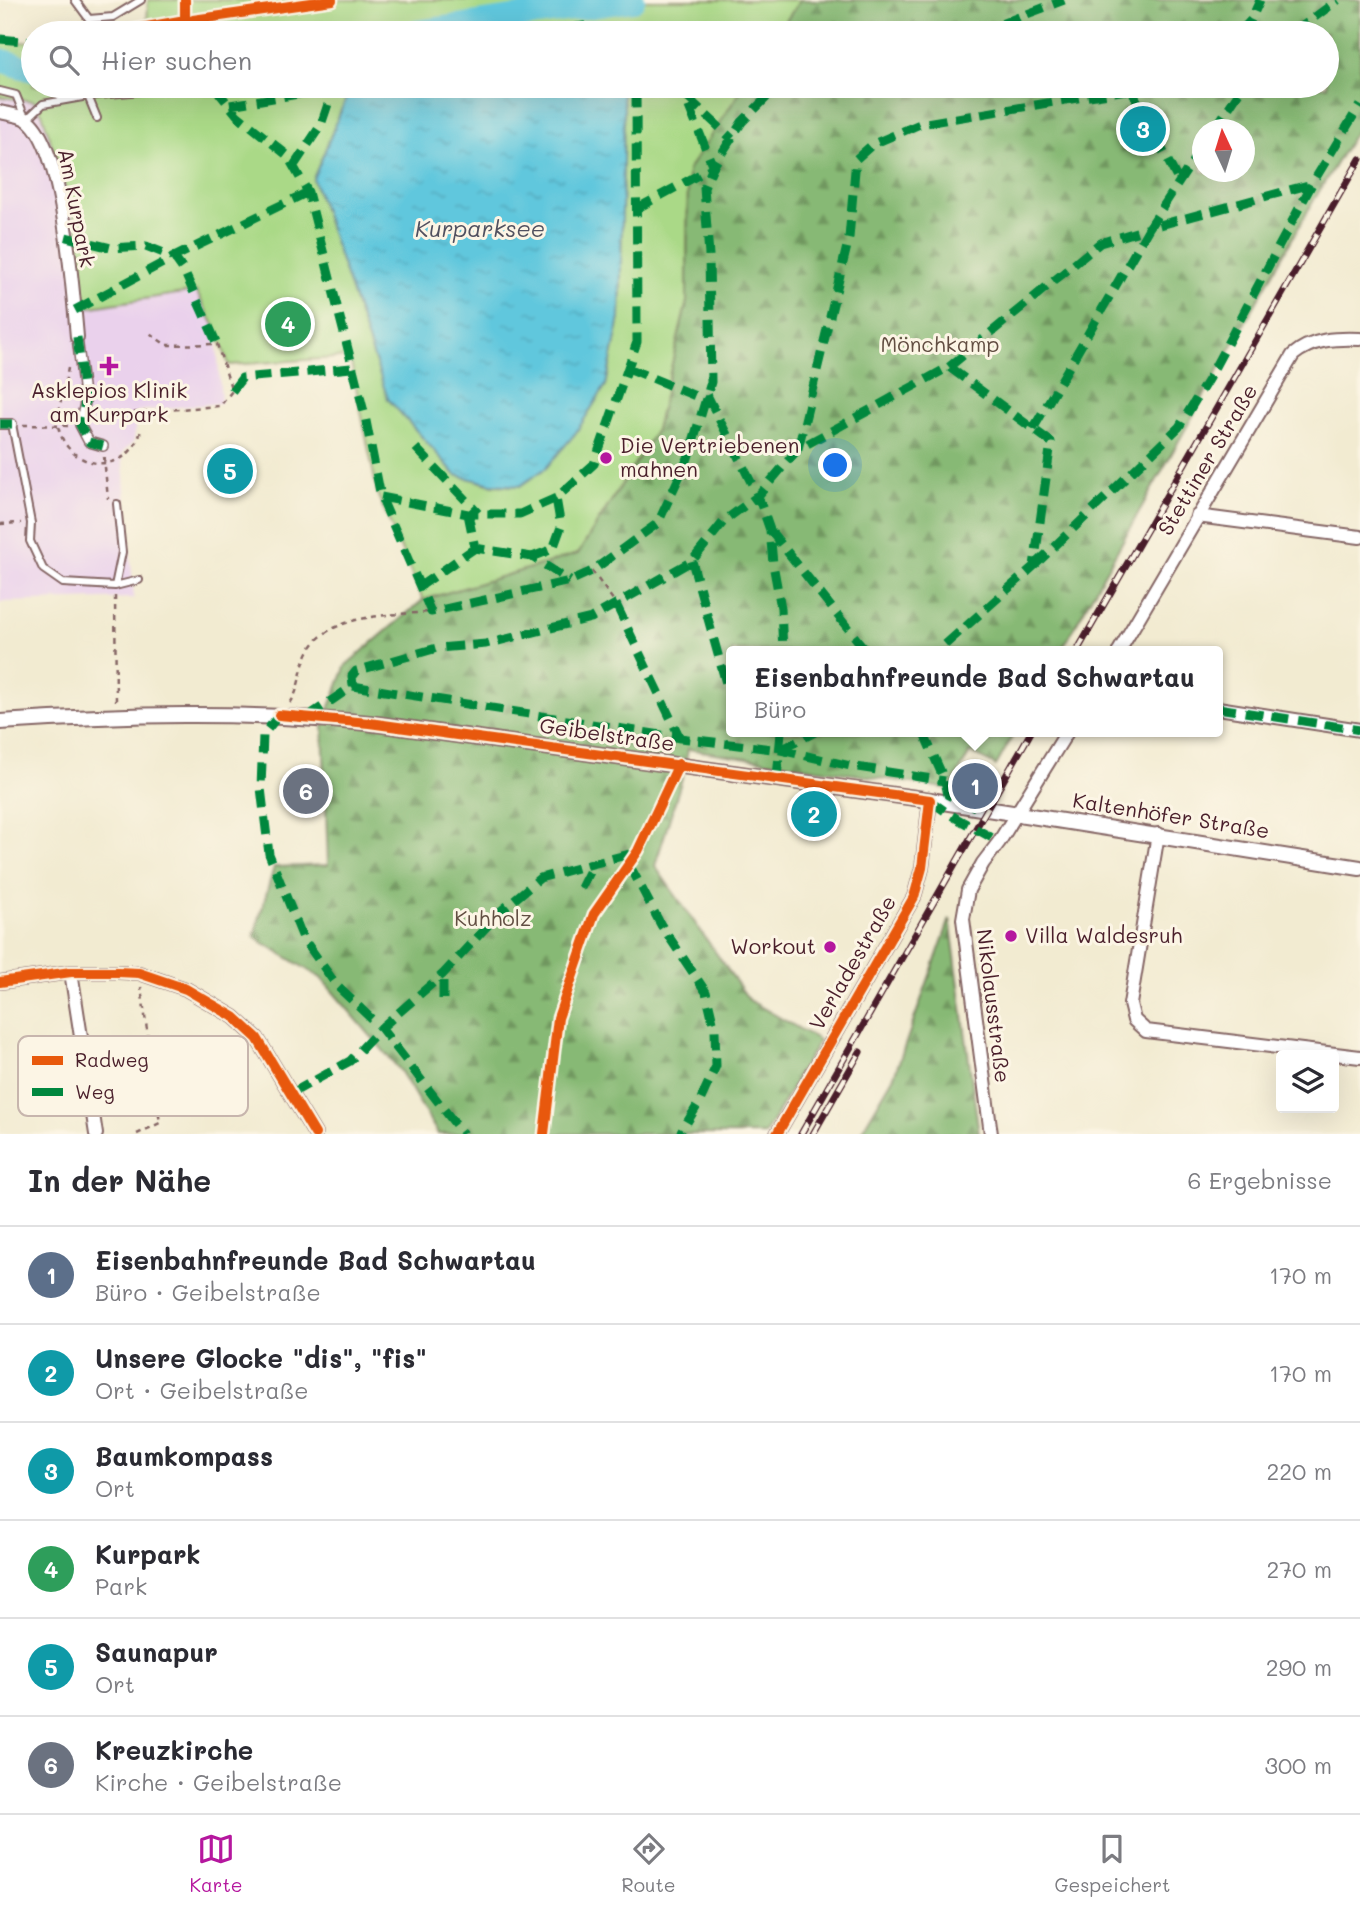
<!DOCTYPE html>
<html lang="de">
<head>
<meta charset="utf-8">
<style>
	:root { --surface:#fff; --page:#f7f7f7; --text:#2b2b33; --muted:#7c7c81; --line:#e1e1e2; --accent:#b5179e }
	body { margin:0; font-family:Mali,sans-serif; background:var(--page); color:var(--text) }
	.controls { position:absolute; right:21px; bottom:21px; display:grid; overflow:hidden; border-radius:7px; box-shadow:0 7px 28px #0002 }
	.controls button { width:63px; height:63px; display:grid; place-items:center; padding:0; border:0; border-bottom:2px solid var(--line); background:var(--surface); color:var(--text); font:35px sans-serif }
	.compass { position:absolute; left:1192px; top:119px; width:63px; height:63px; border-radius:50%; background:var(--surface); box-shadow:0 7px 28px #0002; rotate:356deg }
	.you { position:absolute; left:836px; top:466px; width:24px; height:24px; margin:-18px; border:5px solid #fff; border-radius:50%; background:#1a73e8; box-shadow:0 0 0 10px #1a73e833 }
	.badge { display:grid; place-items:center; width:46px; height:46px; border-radius:50%; background:var(--accent); color:#fff; font-size:23px; font-weight:700 }
	.pin { position:absolute; translate:-50% -50%; border:4px solid #fff; box-shadow:0 2px 7px #0006 }
	.popup { position:absolute; left:726px; top:646px; width:497px; height:91px; box-sizing:border-box; display:grid; place-content:center; border-radius:7px; background:var(--surface); filter:drop-shadow(0 2px 5px #0005); font-size:23px; white-space:nowrap; color:var(--muted) }
	.popup b { font-size:26px; color:var(--text) }
	.popup::after { content:''; position:absolute; left:50%; top:100%; margin-left:-14px; border:14px solid transparent; border-top-color:var(--surface) }
	.list { margin:0; padding:0; list-style:none }
	h2 { display:flex; justify-content:space-between; align-items:center; height:91px; margin:0; padding:0 28px; font-size:30px }
	h2 small { font-size:23px; font-weight:400; color:var(--muted) }
	.list li { display:grid; grid-template-columns:46px 1fr auto; gap:21px; align-items:center; box-sizing:border-box; height:98px; padding:0 28px; border-top:2px solid var(--line) }
	.list b { display:block; font-size:26px; white-space:nowrap }
	.list p { margin:0; font-size:23px; white-space:nowrap; color:var(--muted) }
	.list em { font-size:23px; font-style:normal; color:var(--muted) }
	.icon { flex:none; width:38px; height:38px; fill:none; stroke:currentColor; stroke-width:2; stroke-linecap:round; stroke-linejoin:round }
	.map { position:relative; flex:none; width:1360px; height:1134px; overflow:hidden }
	.search { position:absolute; background:var(--surface); box-shadow:0 7px 28px #0002; left:21px; right:21px; top:21px; height:77px; display:flex; align-items:center; gap:18px; box-sizing:border-box; padding:0 24px; border-radius:38px; color:var(--muted); font-size:26px }
	.sheet { height:679px; background:var(--surface) }
	nav { display:flex; justify-content:space-around; align-items:center; box-sizing:border-box; height:98px; border-top:2px solid var(--line); background:var(--surface); font-size:19px; color:var(--muted) }
	nav a { display:grid; justify-items:center; gap:4px }
	nav .on { color:var(--accent) }
	.map>svg:first-child { display:block }
</style>
</head>
<body>
<div class="map">
<svg width="1360" height="1134" viewBox="0 0 1360 1134">
	<defs>
		<pattern id="forest-firs" width="22" height="20" patternUnits="userSpaceOnUse" patternTransform="scale(1.75)"><rect width="22" height="20" fill="#87b974"/><path d="M5 1l3.5 6h-7zM16 11l3.5 6h-7z" fill="#70965f"/></pattern>
		<pattern id="water-ripples" width="26" height="14" patternUnits="userSpaceOnUse" patternTransform="scale(1.75)"><rect width="26" height="14" fill="#60c7dd"/><path d="M2 4q2-2 4 0t4 0M15 11q2-2 4 0t4 0" fill="none" stroke="#55aabe"/></pattern>
	</defs>
	<rect width="100%" height="100%" fill="#fcf5e5"/>
	<filter id="ink" filterUnits="userSpaceOnUse"><feTurbulence type="fractalNoise" baseFrequency=".0143" numOctaves="2"/><feDisplacementMap in="SourceGraphic" scale="14" xChannelSelector="R" yChannelSelector="G"/><feConvolveMatrix kernelMatrix="1 2 1 2 8 2 1 2 1" color-interpolation-filters="sRGB"/></filter>
	<filter id="wash" filterUnits="userSpaceOnUse"><feTurbulence type="fractalNoise" baseFrequency=".00686" numOctaves="4" result="noise"/><feDisplacementMap in="SourceGraphic" scale="28" xChannelSelector="R" yChannelSelector="G"/><feGaussianBlur stdDeviation="1.57" result="paint"/><feColorMatrix in="noise" values="0 0 0 0 0 0 0 0 0 0 0 0 0 0 0 0 0 1.4 0 .05"/><feComposite in="paint" operator="in"/></filter>
	<g filter="url(#wash)">
		<rect width="100%" height="100%" fill="#f2ebd1"/>
		<path fill="#ead1ec" d="M0,97L34,101L42,113L77,227L85,308L196,291L216,329L221,403L137,411L134,441L122,453L134,598L0,602Z"/>
		<path fill="#aad987" stroke="#7a7c59" stroke-width="2" d="M148,0H869L791,14L778,33H130L147,32Z
			M0,37L13,43L33,41V86H352C337,117 327,148 313,179L388,398L456,474L491,485L520,486L606,385L620,318L624,107L621,86H744L688,170L687,302L656,430L578,554L423,600L378,496L350,357L229,365L216,329L196,291L85,308L77,227L42,113L34,101L0,97Z"/>
		<path fill="url(#forest-firs)" stroke="#686c50" stroke-width="2" fill-rule="evenodd" d="M800,0H1360V124L1315,198L1061,651H732V732H1015L996,766L970,752L950,789L688,749L684,772L655,866L749,1000L819,1040L765,1134H438L400,1070L321,978L254,937L274,867L328,865L323,725L346,665L423,600L578,554L656,430L687,302L688,170L744,86H1327V33H778ZM1202,130H1244V172H1202Z
			M950,919L979,1134H860L894,1076Z"/>
		<path fill="url(#water-ripples)" stroke="#557384" stroke-width="2" d="M352,86H621L624,107L620,318L606,385L575,434L546,468L520,486L491,484L456,475L388,399L313,179C327,148 337,117 352,86Z"/>
		<g fill="none" stroke-linecap="round" stroke-linejoin="round">
			<path stroke="#60c7dd" stroke-width="24" d="M411,33L633,0
				M0,60L33,70"/>
		</g>
	</g>
	<g filter="url(#ink)">
		<g fill="none" stroke-linecap="round" stroke-linejoin="round">
			<g stroke="#856665" stroke-width="10">
				<path id="service" d="M75,0L89,19L113,17L141,0
					M0,91L16,95L26,120L43,104L88,96L163,89
					M88,96L97,118
					M12,424L31,523L30,541L43,569L63,583L115,586L122,552L117,504
					M115,586L139,580"/>
			</g>
			<g stroke="#856665" stroke-width="12">
				<path id="pedestrian" d="M77,337L85,403L80,425L89,442L103,446
					M0,424H12"/>
			</g>
			<g stroke="#856665" stroke-width="16">
				<path id="minor" d="M0,112C8,114 19,115 26,119C63,143 73,292 77,337
					M1197,516L1360,537
					M1119,651L1293,355C1312,339 1335,338 1360,339
					M1218,708L1360,730
					M1158,834L1130,1004L1134,1020L1146,1031L1360,1057
					M71,972L96,1134
					M0,982L71,972H118L139,973L186,989L234,1017L257,1038L315,1134
					M777,1134L914,897L922,868L930,800
					M991,1134L963,919L968,890L983,863L999,842L1067,732"/>
			</g>
			<g stroke="#856665" stroke-width="18">
				<path id="tertiary" d="M0,722C125,714 244,711 369,723L930,800L1360,868"/>
			</g>
			<path stroke="#856665" stroke-width="2.5" stroke-dasharray="5 5" stroke-linecap="butt" d="M185,20H193L205,33
				M68,368C66,381 56,416 58,426C68,473 130,477 141,430
				M94,412L113,414L220,406L232,391L217,344L166,345L147,331
				M23,425L69,426
				M104,457L108,499
				M0,524L21,523
				M592,571L616,604
				M115,596L116,702
				M290,703C299,693 300,667 308,652C329,613 393,615 431,612
				M137,1134L160,1123L141,987"/>
			<use href="#service" stroke="#fff" stroke-width="6"/>
			<use href="#pedestrian" stroke="#fff" stroke-width="9"/>
			<use href="#minor" stroke="#fff" stroke-width="12"/>
			<use href="#tertiary" stroke="#fff" stroke-width="14"/>
			<g stroke="#4a1f2b" stroke-width="7">
				<path id="rail" d="M1077,651L1360,159
					M801,1134L1031,732
					M813,1134L860,1052"/>
			</g>
			<use href="#rail" stroke="#fcf5e5" stroke-width="4.5" stroke-dasharray="13" stroke-linecap="butt"/>
			<path stroke="#00873e" stroke-width="9" stroke-dasharray="18 9" stroke-linecap="butt" d="M541,33L589,25L603,33
				M977,33L1064,0
				M1239,33L1251,20L1260,0
				M1293,33L1338,0
				M0,39L33,42
				M216,86L220,94L237,115L287,155L308,192L365,416L381,497L431,612L570,581L592,571L658,523L688,458L711,382L709,255L704,188L713,167L742,122L778,86
				M163,89L187,86
				M1131,89L1179,182
				M687,97L732,139
				M230,105L311,92L334,86
				M1214,130L1243,86
				M293,167L321,125L334,86
				M636,209L713,167L684,94L667,86
				M66,237L111,248L146,246L174,257L308,192
				M75,310L174,257L184,271L217,344
				M77,337L85,403L80,425L89,442L103,446
				M949,367L1100,243L1149,228L1202,147
				M628,368L705,400
				M232,391L242,378L352,368
				M707,395L758,496L770,530L773,564L781,608L783,651
				M0,424H12
				M1033,429L1149,228L1312,184
				M416,448L478,513
				M798,449L849,238L856,159L873,144L920,124L1151,86
				M381,497L468,514H520L556,498L594,464L637,342L636,86
				M468,514L475,548L532,557L570,581
				M770,530L866,651
				M532,557L553,549L561,527L556,498
				M692,561L732,705
				M1034,566L1179,427L1209,378L1312,184L1360,105
				M419,587L475,548
				M616,604L680,738
				M353,686L352,676L356,671L437,648L486,644L591,618L692,561L725,520L758,496L798,449L949,367L1051,442L1034,566L938,651
				M1218,708L1360,730
				M279,715L263,735L261,788L269,854L303,938L337,986L381,1028L463,1134
				M307,717L353,686L680,738L781,750L851,766L945,781
				M923,732L945,781L948,795L975,807
				M781,750L815,732
				M777,778L781,732
				M930,800C950,817 976,828 999,842
				M629,864L661,925L706,992L715,1030L716,1066L700,1101L680,1134
				M581,888L593,864
				M443,999V974
				M292,1093L350,1061L381,1028L443,974L502,910L540,878L637,852"/>
			<g stroke="#fcf5e5" stroke-width="15">
				<path id="cycleway" d="M193,20L332,0
					M114,33L185,20V0
					M279,715L369,723L930,800
					M0,982L71,972H118L139,973L186,989L234,1017L257,1038L315,1134
					M544,1134L558,1018L594,914L638,851L679,764
					M777,1134L914,897L922,868L930,800"/>
			</g>
			<use href="#cycleway" stroke="#e8590c" stroke-width="10"/>
		</g>
	</g>
	<g fill="#b5179e" stroke="#fcf5e5" stroke-width="2.5">
		<path d="M105.5 355.5h7v7h7v7h-7v7h-7v-7h-7v-7h7z"/>
		<circle cx="606" cy="458" r="7"/>
		<circle cx="1011" cy="936" r="7"/>
		<circle cx="830" cy="947" r="7"/>
	</g>
	<g text-anchor="middle" stroke-width="6" stroke-linejoin="round" paint-order="stroke">
		<g font-size="21" fill="#4a1f2b" stroke="#fcf5e5">
			<text transform="translate(76 208) rotate(79)" y="7">Am Kurpark</text>
			<text transform="translate(1208 460) rotate(-59)" y="7">Stettiner Straße</text>
			<text transform="translate(607 735) rotate(8)" y="7">Geibelstraße</text>
			<text transform="translate(1171 816) rotate(9)" y="7">Kaltenhöfer Straße</text>
			<text transform="translate(853 963) rotate(-60)" y="7">Verladestraße</text>
			<text transform="translate(993 1006) rotate(83)" y="7">Nikolausstraße</text>
		</g>
		<g font-size="21" fill="#624e42" stroke="#fcf5e5">
			<text x="940" y="352">Mönchkamp</text>
			<text x="493" y="926">Kuhholz</text>
		</g>
		<g font-size="21" fill="#4a1f2b" stroke="#fcf5e5" text-anchor="start">
			<text x="109" y="398" text-anchor="middle">Asklepios Klinik<tspan x="109" dy="24">am Kurpark</tspan></text>
			<text x="620" y="453">Die Vertriebenen<tspan x="620" dy="24">mahnen</tspan></text>
			<text x="1025" y="943">Villa Waldesruh</text>
			<text x="816" y="954" text-anchor="end">Workout</text>
		</g>
		<g font-size="23" font-style="italic" fill="#515160" stroke="#fcf5e5">
			<text x="480" y="237">Kurparksee</text>
		</g>
	</g>
	<rect x="18" y="1036" width="230" height="80" rx="10" fill="#fcf5e5" stroke="#c7b5ad" stroke-width="2"/>
	<rect x="32" y="1056" width="31" height="9" fill="#e8590c"/>
	<rect x="32" y="1088" width="31" height="8" fill="#00873e"/>
	<g font-size="19" fill="#4a1f2b">
		<text x="75" y="1067">Radweg</text>
		<text x="75" y="1099">Weg</text>
	</g>
</svg>
<div class="controls">
<button><svg class="icon" aria-label="layers" viewBox="0 0 24 24"><path d="M12 4l9 5-9 5-9-5zM3 14l9 5 9-5"/></svg></button>
</div>
<svg class="compass" viewBox="-18 -18 36 36"><path d="M0-13l5 13h-10z" fill="#e53935"/><path d="M0 13l5-13h-10z" fill="#7c7c81"/></svg>
<div class="you"></div>
<div class="pin badge" style="left:975px;top:786px;background:#5c6f8a">1</div>
<div class="popup"><b>Eisenbahnfreunde Bad Schwartau</b>Büro</div>
<div class="pin badge" style="left:814px;top:814px;background:#0f9aa8">2</div>
<div class="pin badge" style="left:1143px;top:129px;background:#0f9aa8">3</div>
<div class="pin badge" style="left:288px;top:324px;background:#2e9e5b">4</div>
<div class="pin badge" style="left:230px;top:471px;background:#0f9aa8">5</div>
<div class="pin badge" style="left:306px;top:791px;background:#6b7280">6</div>
<div class="search"><svg class="icon" aria-label="search" viewBox="0 0 24 24"><circle cx="10" cy="10" r="6"/><path d="M15 15l6 6"/></svg>Hier suchen</div>
</div>
<section class="sheet">
<h2>In der Nähe<small>6 Ergebnisse</small></h2>
<ul class="list">
<li><span class="badge" style="background:#5c6f8a">1</span><div><b>Eisenbahnfreunde Bad Schwartau</b><p>Büro · Geibelstraße</p></div><em>170 m</em></li>
<li><span class="badge" style="background:#0f9aa8">2</span><div><b>Unsere Glocke &quot;dis&quot;, &quot;fis&quot;</b><p>Ort · Geibelstraße</p></div><em>170 m</em></li>
<li><span class="badge" style="background:#0f9aa8">3</span><div><b>Baumkompass</b><p>Ort</p></div><em>220 m</em></li>
<li><span class="badge" style="background:#2e9e5b">4</span><div><b>Kurpark</b><p>Park</p></div><em>270 m</em></li>
<li><span class="badge" style="background:#0f9aa8">5</span><div><b>Saunapur</b><p>Ort</p></div><em>290 m</em></li>
<li><span class="badge" style="background:#6b7280">6</span><div><b>Kreuzkirche</b><p>Kirche · Geibelstraße</p></div><em>300 m</em></li>
</ul>
</section>
<nav>
<a class="on"><svg class="icon" aria-label="map" viewBox="0 0 24 24"><path d="M3 6l6-2 6 2 6-2v14l-6 2-6-2-6 2zM9 4v14M15 6v14"/></svg>Karte</a>
<a><svg class="icon" aria-label="directions" viewBox="0 0 24 24"><path d="M12 3l9 9-9 9-9-9zM9 14v-3h6M13 9l2 2-2 2"/></svg>Route</a>
<a><svg class="icon" aria-label="saved" viewBox="0 0 24 24"><path d="M7 4h10v16l-5-4-5 4z"/></svg>Gespeichert</a>
</nav>
</body>
</html>
